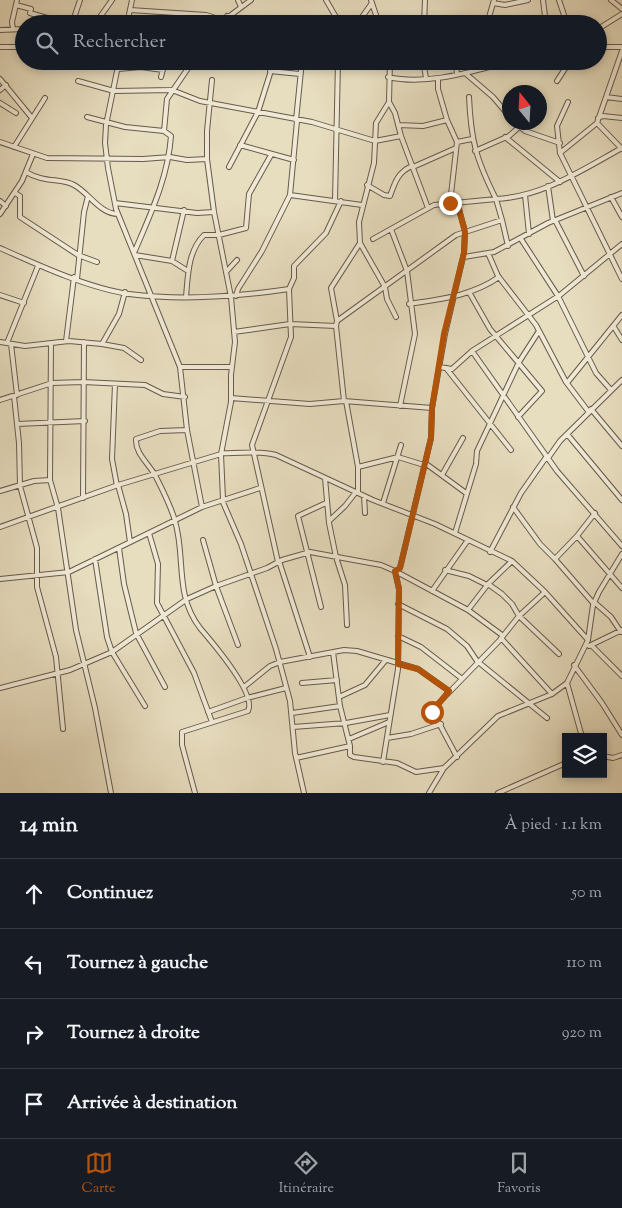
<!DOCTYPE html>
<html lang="fr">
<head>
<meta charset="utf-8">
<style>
	:root { --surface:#171b24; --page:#20242c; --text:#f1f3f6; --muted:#9ea1a6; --line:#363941; --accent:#b45309 }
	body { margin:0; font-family:"Sorts Mill Goudy",serif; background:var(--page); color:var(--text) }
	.controls { position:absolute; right:15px; bottom:15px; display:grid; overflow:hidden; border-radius:0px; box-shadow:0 2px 8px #0003 }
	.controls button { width:45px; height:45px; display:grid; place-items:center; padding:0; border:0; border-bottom:1px solid var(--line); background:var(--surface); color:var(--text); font:25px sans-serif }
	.compass { position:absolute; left:502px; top:85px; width:45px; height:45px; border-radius:50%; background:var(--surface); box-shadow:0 2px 8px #0003; rotate:342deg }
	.stop { position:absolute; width:15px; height:15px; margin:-11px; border:4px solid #b45309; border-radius:50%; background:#fff }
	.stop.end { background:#b45309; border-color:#fff; box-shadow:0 1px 5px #0008 }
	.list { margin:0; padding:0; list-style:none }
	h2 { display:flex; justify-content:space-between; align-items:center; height:65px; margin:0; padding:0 20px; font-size:21px }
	h2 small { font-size:16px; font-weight:400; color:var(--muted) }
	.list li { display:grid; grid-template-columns:32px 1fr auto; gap:15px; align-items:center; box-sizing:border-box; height:70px; padding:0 20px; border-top:1px solid var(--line) }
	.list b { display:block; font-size:19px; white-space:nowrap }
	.list em { font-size:16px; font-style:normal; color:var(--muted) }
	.icon { flex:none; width:28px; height:28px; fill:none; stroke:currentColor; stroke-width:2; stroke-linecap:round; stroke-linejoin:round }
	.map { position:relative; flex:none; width:622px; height:793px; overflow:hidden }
	.search { position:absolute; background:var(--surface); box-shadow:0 2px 8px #0003; left:15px; right:15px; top:15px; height:55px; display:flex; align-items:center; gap:12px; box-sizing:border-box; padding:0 18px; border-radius:28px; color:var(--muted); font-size:19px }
	.sheet { height:345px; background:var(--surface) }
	nav { display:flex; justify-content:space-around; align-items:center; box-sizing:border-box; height:70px; border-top:1px solid var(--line); background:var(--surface); font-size:14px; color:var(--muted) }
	nav a { display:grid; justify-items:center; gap:2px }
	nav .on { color:var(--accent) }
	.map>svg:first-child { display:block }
</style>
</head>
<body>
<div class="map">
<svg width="622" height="793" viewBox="0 0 622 793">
	<rect width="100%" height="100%" fill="#e7ddbf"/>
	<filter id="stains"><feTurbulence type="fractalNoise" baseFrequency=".004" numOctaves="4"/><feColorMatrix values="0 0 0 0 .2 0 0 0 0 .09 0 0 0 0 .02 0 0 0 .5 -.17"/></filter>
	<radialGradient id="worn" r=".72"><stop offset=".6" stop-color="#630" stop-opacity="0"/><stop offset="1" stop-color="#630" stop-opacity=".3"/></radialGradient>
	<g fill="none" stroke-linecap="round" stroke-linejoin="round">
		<g stroke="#685a4c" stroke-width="6">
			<path id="minor" d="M238,0L241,7
				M326,0L340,24
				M371,0L379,24
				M543,0L546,24
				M559,0L567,24
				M611,0L622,9
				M493,3L505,5L528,0
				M16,5L31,9L30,13L68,24
				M130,10L206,15L222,20
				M227,16L243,24
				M72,24L80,0
				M95,24L112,0
				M127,24L132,0
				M219,24L251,0
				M357,24L372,3
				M424,24L425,0
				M487,24L494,0
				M13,29L12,22L17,0
				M598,29L622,14
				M0,30L24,29
				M0,47H24
				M598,47H622
				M622,51L597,123L622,149
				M119,61L106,125L105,143L108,168L116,209L180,367L187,430L202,507
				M390,61L389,102L376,123L374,163L359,222L360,243L385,287L387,299L396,317
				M423,61L426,78
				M301,66L337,65
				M118,69L141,67L163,70
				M270,71L300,74
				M465,73L493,97L510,117
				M457,74L456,65L459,61
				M161,77L165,61
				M388,77C428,86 473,71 513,61
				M438,78V89L447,120L457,142L450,203
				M0,79L32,118
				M212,80L207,131V159L214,212L231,297L235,342L231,375V402L221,454L223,499
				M78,81L114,91L172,90L200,101L312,122L375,141L401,136
				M557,81L570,61
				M0,90L6,85
				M469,97C471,141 476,159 496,199C542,197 582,170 622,148
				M606,97L622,99
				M389,102L395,113L401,136L428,208
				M568,102L557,126L560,153L622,279
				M0,103L16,113
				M87,117L125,127L164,131L171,136C168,178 150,215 134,253
				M598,118L603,116L622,118
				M296,120L302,61
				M514,122L525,131L560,143
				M398,125L423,126L447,120
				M164,131L167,99L193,61
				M505,137L560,182
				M0,142L47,158L143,159L170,157L187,160L207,159
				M457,142L472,139
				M240,145L294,160
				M14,147L45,98
				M475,151L509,136L518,128
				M560,153L597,123
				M229,167L258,112L274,61
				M413,167L456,148
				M26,172C44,183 61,178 74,185C89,193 100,214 118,214
				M367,185L384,195L390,196C395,182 398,172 412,166
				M548,186L553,221
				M15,193L20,196V217L78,255L97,262
				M290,195L297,121
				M525,195L529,234
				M611,197L622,217
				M0,201L6,206
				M335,201L338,61
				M457,202L465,231L464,253L445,334L432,408L431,438L400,568L395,571L468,610L502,635
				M115,203L197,213L214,212
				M0,214L22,181L33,154
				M502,220L508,246
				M555,220L584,276
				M391,229L407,271L415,334L400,406
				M521,239L558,296L596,373L611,390
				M0,248C38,265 88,288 129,294C183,301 236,297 289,289L294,278V266L326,233L341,201
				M488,253L498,276L536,325L566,382L588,411
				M135,255L172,261L188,271
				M464,257L494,252L548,223L622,193
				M172,261L184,210
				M226,272L237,260
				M77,279L84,212L88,196
				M469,292L490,329L542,391L518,417
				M0,295L24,303
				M236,296L238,289L262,251L290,195L362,205
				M186,297C188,275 188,251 204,235H219L246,228L249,194L271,155
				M409,304C441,299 472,296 499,277
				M337,321L331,288L360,243
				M614,327L622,340
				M234,332L290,324L336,326
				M66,341L74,277
				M0,342L25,346L69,341L102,344L119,314L125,292
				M7,343L38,266
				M51,343L50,480L58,508L76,630L95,708L111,793
				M11,344L17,395
				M102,344L124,348L141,360
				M472,351L557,471L622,546
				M180,367H232
				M439,367L452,369L472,351L560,295L622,244
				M446,368L511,450
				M567,383L622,315
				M115,384L112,459L117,486
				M14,396L19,443L20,486L37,548V587L56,657L63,729
				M231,398L310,404L344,401L432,408
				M0,400L52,383L83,382L145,385L163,394L185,397
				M344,401L336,326L337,321L456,235L502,220L496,199L434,205L373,239
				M346,401L358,467V493
				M591,409L622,446
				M17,424L85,421
				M187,430L160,431L136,439C135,453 148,463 155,475C162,489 171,506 175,521C186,558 174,594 200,628C212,642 257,694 248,711L182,732V745L195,793
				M567,434L622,500
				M221,453C240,454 257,450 276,455L373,500L435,524L512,561L545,592L588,640
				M548,458L560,441L622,380
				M425,463L466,493
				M358,467L398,457L424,465
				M442,475L463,438
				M325,478L329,523L336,557L345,585L347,625
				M118,485L126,514L130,542
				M0,491L34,481L50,480
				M364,496L365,513
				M83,498L84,342
				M222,500L241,544L276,649L290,701L295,753L304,793
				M383,503L401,445
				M513,507L540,544L555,559
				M329,521L345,506L356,492
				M0,527L118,485L221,454
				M149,533L158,564L157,603L194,673L212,722
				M455,533L476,464L477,451L519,362L539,331
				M577,536L622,588
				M203,540L216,586L238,645
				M119,548L124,584L136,633L165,687
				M490,552L521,493L547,456
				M95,559L107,637L112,652L145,706
				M279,561L310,657
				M278,562L252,445L291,337L289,289
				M445,570L469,576L487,585
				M0,579L69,572L202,507L260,488
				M488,584L502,594L512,604L519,616L559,654
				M432,591L468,540
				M594,602L611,617L621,632
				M398,604L447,629L467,646L477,661L547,718
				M594,604L555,559L577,536L595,513
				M321,607L298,516L326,503
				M468,610L488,584L512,561
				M398,636L421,647L461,678
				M501,638L552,694
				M591,645L622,676
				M589,646L622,630
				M333,652L340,706L350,746
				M574,665L602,703L622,735
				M302,683L337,680
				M244,687L270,666L280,662L344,650L357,651L418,669L449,691
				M0,688L70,670L112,652L187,599L216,586L267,568L282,560L310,552L381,565L395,571L399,589L398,669L383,762
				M339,697L365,685L385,661
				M208,712L247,698L286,688
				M292,713L340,706
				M293,727L346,723L390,715
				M582,737L567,683L588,640L593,605L599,592L622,554
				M387,738L411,734L441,724
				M349,739L389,722
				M603,756L613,758L622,755
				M457,757L432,710L499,641L519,616L545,592
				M296,758L350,746V755L354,757L397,763L416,772L444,768
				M429,793L444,768L498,716L552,694L567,683
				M498,793L566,763"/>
		</g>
		<use href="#minor" stroke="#efe9d5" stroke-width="4"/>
	</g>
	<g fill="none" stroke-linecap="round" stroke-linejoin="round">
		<path stroke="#b45309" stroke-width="6" d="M432,712L449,691L418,669L398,664L399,589L395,571L400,568L431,438L432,408L444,334L464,253L465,232L457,202L450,203"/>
	</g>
	<rect width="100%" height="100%" filter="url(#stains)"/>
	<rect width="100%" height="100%" fill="url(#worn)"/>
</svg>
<div class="controls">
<button><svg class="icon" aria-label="layers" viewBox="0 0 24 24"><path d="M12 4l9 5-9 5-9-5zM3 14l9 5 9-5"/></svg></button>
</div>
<svg class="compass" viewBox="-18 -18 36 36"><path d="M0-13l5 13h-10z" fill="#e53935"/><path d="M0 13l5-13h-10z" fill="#9ea1a6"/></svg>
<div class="stop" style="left:432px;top:712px"></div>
<div class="stop end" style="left:450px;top:203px"></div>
<div class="search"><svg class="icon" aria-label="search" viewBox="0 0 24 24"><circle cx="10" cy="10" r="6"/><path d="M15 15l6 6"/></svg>Rechercher</div>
</div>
<section class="sheet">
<h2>14 min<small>À pied · 1.1 km</small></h2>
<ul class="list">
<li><svg class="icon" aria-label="ahead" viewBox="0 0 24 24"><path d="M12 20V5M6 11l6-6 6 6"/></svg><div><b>Continuez</b></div><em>50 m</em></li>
<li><svg class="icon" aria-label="left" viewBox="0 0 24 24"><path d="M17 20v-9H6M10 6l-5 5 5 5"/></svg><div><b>Tournez à gauche</b></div><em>110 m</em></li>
<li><svg class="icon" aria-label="right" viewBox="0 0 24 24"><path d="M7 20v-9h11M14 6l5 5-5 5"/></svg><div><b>Tournez à droite</b></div><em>920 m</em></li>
<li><svg class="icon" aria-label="arrive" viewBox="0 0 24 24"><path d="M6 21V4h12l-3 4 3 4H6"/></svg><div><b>Arrivée à destination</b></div></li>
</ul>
</section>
<nav>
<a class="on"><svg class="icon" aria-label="map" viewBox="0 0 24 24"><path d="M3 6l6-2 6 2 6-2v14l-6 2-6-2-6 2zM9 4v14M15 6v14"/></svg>Carte</a>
<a><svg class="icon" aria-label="directions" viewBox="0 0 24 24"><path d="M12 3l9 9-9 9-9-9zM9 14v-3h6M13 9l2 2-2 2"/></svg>Itinéraire</a>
<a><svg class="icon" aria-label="saved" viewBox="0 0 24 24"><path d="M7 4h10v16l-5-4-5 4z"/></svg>Favoris</a>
</nav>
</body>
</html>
